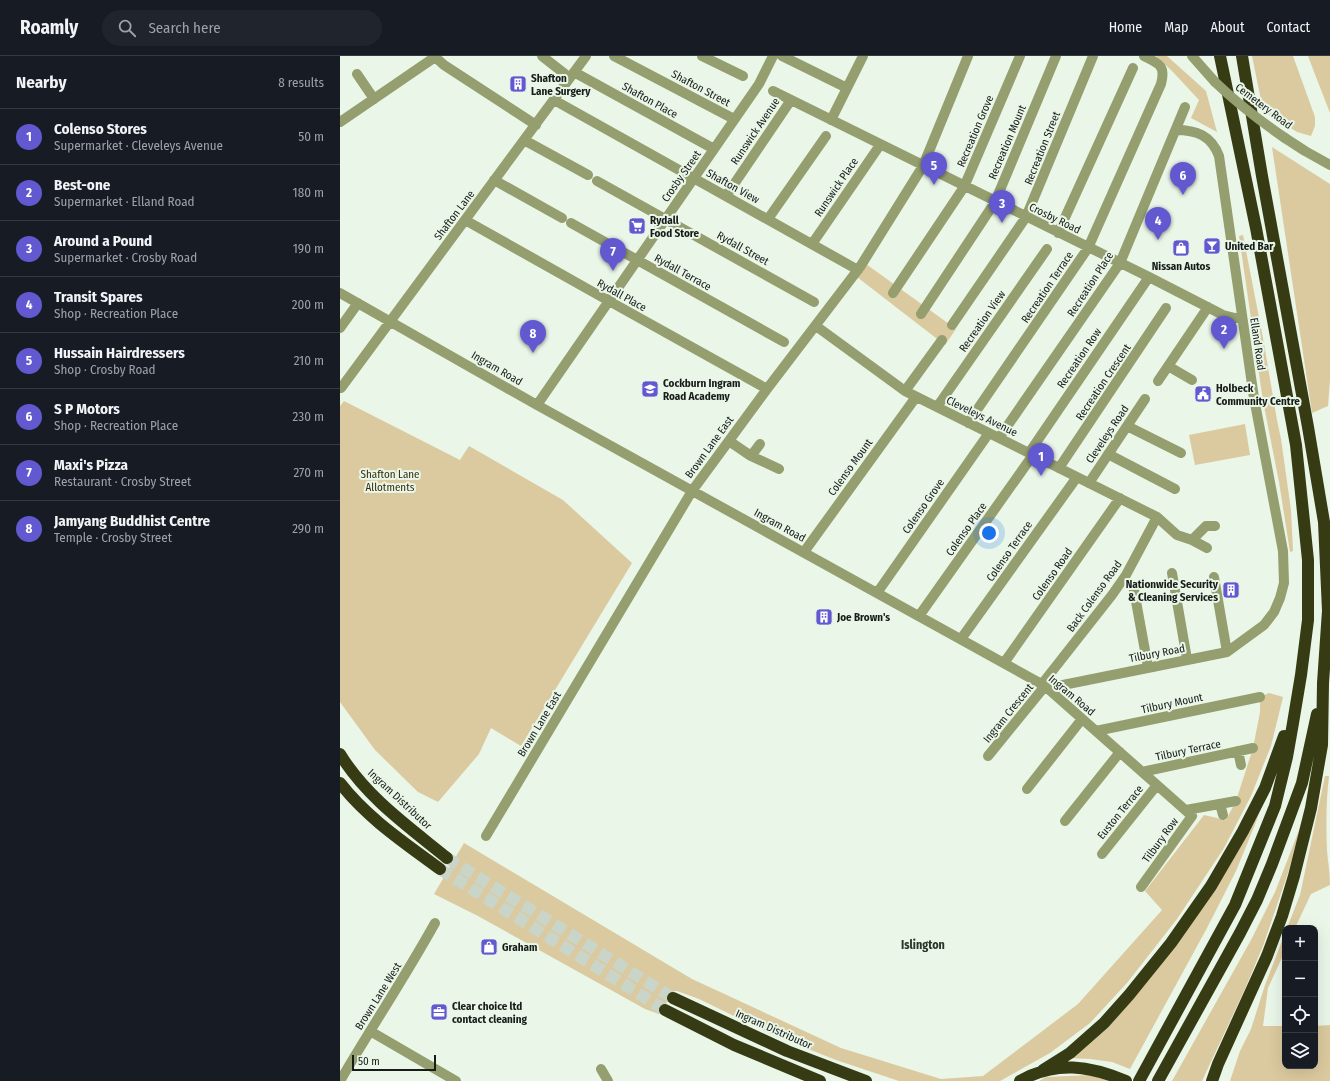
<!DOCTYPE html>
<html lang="en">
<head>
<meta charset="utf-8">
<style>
	:root { --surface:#171b24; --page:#20242c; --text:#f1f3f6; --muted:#9ea1a6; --line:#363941; --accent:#6259d1 }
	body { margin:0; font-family:"Fira Sans Condensed",sans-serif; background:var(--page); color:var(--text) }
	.controls { position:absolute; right:12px; bottom:12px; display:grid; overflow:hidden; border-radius:8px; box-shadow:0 4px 16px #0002 }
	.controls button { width:36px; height:36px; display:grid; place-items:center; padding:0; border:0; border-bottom:1px solid var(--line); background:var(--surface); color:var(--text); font:20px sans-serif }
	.scale { position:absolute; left:12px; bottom:10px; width:84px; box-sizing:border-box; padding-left:4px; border:2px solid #181c18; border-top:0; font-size:11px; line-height:14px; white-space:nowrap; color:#181c18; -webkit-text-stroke:3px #e9f6e8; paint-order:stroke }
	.you { position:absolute; left:649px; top:477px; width:14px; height:14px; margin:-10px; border:3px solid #fff; border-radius:50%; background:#1a73e8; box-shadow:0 0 0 6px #1a73e833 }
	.badge { display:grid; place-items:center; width:26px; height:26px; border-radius:50%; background:var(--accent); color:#fff; font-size:13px; font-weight:700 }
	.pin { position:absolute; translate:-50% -33px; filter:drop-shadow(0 1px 2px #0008) }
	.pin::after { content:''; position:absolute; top:21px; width:14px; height:12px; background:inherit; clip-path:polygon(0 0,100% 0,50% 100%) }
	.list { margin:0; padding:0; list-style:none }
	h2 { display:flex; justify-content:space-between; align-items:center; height:52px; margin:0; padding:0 16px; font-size:17px }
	h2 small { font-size:13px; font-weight:400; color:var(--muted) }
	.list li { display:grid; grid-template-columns:26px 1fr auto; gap:12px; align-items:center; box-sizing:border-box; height:56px; padding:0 16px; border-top:1px solid var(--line) }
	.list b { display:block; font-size:15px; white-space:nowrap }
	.list p { margin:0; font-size:13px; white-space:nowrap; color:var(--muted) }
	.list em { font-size:13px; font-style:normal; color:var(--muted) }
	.icon { flex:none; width:22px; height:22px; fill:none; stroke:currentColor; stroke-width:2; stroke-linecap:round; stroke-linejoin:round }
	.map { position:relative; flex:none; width:990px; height:1025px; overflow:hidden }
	header { display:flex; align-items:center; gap:24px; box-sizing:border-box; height:56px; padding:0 20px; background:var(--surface); border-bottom:1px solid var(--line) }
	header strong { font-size:19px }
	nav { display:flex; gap:22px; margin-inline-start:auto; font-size:14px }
	.search { width:280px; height:36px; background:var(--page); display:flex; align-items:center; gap:10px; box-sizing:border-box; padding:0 14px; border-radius:22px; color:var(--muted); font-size:15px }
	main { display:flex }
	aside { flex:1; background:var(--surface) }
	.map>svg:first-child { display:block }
</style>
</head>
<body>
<header>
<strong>Roamly</strong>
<div class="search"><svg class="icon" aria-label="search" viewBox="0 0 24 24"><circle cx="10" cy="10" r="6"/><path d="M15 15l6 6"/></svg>Search here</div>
<nav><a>Home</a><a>Map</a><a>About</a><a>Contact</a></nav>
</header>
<main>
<aside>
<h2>Nearby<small>8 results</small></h2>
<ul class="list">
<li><span class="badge">1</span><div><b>Colenso Stores</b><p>Supermarket · Cleveleys Avenue</p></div><em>50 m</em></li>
<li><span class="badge">2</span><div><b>Best-one</b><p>Supermarket · Elland Road</p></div><em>180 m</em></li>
<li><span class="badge">3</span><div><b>Around a Pound</b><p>Supermarket · Crosby Road</p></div><em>190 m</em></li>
<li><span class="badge">4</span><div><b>Transit Spares</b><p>Shop · Recreation Place</p></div><em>200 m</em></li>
<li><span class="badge">5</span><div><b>Hussain Hairdressers</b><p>Shop · Crosby Road</p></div><em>210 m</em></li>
<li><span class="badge">6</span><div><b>S P Motors</b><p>Shop · Recreation Place</p></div><em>230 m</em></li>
<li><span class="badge">7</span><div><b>Maxi's Pizza</b><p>Restaurant · Crosby Street</p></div><em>270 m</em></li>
<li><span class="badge">8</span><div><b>Jamyang Buddhist Centre</b><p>Temple · Crosby Street</p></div><em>290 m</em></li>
</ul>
</aside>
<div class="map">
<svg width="990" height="1025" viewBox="0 0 990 1025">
	<rect width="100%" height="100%" fill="#e9f6e8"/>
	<path fill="#dbca9f" d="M816,0H827L866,35L877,76L851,62L859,44L832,15Z
		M912,0H953L975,61V70L971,80L957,76L928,58L926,50L922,49Z
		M968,0H990V57L971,8Z
		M932,91L990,128V324L988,350L972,357Z
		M903,179L923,282L937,364L941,383L951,454L953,495L950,496L939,426L923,345L899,180Z
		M526,208L616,273L605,289L517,221Z
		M4,345L120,404L129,390L223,444L292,507L181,690L151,672L139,698L98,746L78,736L35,694L0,646V350Z
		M905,368L910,399L855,409L849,379Z
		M929,637L943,641L931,690L911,740L884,792L837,863L787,927L750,967L710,997L660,1025H559L496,1004L433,979L359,943L337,935H334L319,958L305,953L138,860L94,838L124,787L352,923L501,992L601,1023L643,1020L738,948L822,854L805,835L864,759L886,764L896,745L913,692L920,656V641Z
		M985,720H989C986,745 986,770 987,795C988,806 990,817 990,829L971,838L955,872H947L960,839Z
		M930,729L914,771L896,815L867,872L790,1013L772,1006L750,1003L727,1002L798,934Z
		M961,769L948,817L923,890L904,935L862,1025H832L911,884L935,836Z
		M945,877V895L928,932L923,970H945V1010H975V970L990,969V1025H890L900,995L911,973L925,929Z
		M750,1019L769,1025H699L706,1021Z"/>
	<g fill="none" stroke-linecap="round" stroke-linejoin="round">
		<path stroke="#cad5c9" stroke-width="12" stroke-dasharray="12 6" stroke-linecap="butt" d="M107,802L333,942
			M100,813L325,954"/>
		<path stroke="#959e6e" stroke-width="10" d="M94,0L104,9L196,69
			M202,0L230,22
			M274,0L394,63
			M362,0L403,20
			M442,0L507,32
			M852,0L875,26
			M234,16L374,93
			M17,18L34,43
			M433,35L809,221L883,259L895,262H902
			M214,44L518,214
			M491,64L523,0
			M0,66L95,1
			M945,82L965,95L990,109
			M184,84L248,119
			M154,124L222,162
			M257,125L474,246
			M386,140L451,44
			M428,163L486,80
			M125,164L269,245L427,333
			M231,167L444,286
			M718,177L793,12
			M472,188L540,89
			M0,237L197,349L705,630L852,760L801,831
			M553,237L624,131L680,0
			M581,258L655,146L716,0
			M612,269L686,161L753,0
			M476,270L565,335L817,461L837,479L852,484L866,470H875
			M0,272L18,247
			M828,310L852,324
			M818,325L868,251
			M1,332L246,0
			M565,335L602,284
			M197,349L419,28L433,0
			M597,351L707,193
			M628,367L748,192L821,28C826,9 819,8 804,0
			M787,370L841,397
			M659,382L780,207L845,51
			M389,385L411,400L439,413
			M689,397L809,221
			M768,398L835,433
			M411,400L420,388
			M719,412L826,252
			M749,427L805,343
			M852,484L867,492
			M464,496L576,341
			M832,517L847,603
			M874,521L887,596
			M793,529L808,611
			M537,537L649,377
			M579,560L693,399
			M621,583L737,421
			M664,607L780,442
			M702,628L772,539L786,519L817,461
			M708,632L887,596L924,569L934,556L940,542L944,527L943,495L914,342L879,100C871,79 856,74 836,74
			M756,675L920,641
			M898,695L901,709
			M648,700L705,630
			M802,716L913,692
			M687,733L742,663
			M880,748L883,759
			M846,754L896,745
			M725,765L780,696
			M146,780L352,435L427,333L520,211L583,110L628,0
			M762,798L817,729
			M30,975L116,1025
			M261,1013L268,1025
			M0,1025C31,972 65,921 95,867"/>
		<path stroke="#363b14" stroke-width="12" d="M0,698C26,741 69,771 107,802
			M0,727C27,762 65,787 100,813
			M333,942L447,995L526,1025
			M325,954L394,989L480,1025
			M703,1014L730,997L764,967L789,939L831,887L871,830L903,775L925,732L944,680
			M680,1025C716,1004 750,1010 786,1025
			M799,1025L895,849L935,750L947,701L953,667L961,619L968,564V504L956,389L916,172L880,0
			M818,1025L900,877L917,844L932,808L962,727L977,658
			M872,1025L878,1008L927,900L942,860L954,820L971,752L982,689L983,627L988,555L984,466L968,371L922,120L902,0"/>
		<path stroke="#959e6e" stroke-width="10" d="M875,26C897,47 920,65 945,82"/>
	</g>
	<defs>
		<g id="building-square" transform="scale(0.9)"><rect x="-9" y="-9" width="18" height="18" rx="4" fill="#6259d1" stroke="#e9f6e8"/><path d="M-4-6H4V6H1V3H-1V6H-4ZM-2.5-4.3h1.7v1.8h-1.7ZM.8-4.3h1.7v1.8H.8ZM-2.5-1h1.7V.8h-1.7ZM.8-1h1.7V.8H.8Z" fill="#fff"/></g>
		<g id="supermarket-square" transform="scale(0.9)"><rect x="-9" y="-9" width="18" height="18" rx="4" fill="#6259d1" stroke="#e9f6e8"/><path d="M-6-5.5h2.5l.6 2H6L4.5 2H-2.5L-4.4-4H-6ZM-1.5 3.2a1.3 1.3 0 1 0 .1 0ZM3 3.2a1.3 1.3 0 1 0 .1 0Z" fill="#fff"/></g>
		<g id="bar-square" transform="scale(0.9)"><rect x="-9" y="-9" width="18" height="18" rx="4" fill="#6259d1" stroke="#e9f6e8"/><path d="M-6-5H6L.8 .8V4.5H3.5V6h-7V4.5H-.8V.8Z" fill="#fff"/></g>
		<g id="shop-square" transform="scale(0.9)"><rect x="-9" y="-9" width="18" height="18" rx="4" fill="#6259d1" stroke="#e9f6e8"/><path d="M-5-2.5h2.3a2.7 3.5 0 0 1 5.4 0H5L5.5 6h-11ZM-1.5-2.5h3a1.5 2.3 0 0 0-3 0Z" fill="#fff"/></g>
		<g id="school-square" transform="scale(0.9)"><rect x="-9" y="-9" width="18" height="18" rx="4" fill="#6259d1" stroke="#e9f6e8"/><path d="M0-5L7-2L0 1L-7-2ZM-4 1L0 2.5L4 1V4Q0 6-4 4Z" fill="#fff"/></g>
		<g id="civic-square" transform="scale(0.9)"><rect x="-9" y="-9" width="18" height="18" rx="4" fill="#6259d1" stroke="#e9f6e8"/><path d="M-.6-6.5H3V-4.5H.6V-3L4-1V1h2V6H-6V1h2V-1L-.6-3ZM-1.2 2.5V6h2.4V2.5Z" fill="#fff"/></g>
		<g id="office-square" transform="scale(0.9)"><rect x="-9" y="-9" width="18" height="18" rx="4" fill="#6259d1" stroke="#e9f6e8"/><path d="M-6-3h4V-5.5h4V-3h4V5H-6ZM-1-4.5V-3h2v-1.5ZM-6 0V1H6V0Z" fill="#fff"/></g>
	</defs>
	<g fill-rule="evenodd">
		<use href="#building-square" x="178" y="28"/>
		<use href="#supermarket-square" x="297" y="170"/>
		<use href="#bar-square" x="872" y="190"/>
		<use href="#shop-square" x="841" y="192"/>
		<use href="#school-square" x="310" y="333"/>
		<use href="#civic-square" x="863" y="338"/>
		<use href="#building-square" x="891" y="534"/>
		<use href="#building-square" x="484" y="561"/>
		<use href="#shop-square" x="149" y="891"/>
		<use href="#office-square" x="99" y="956"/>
	</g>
	<g text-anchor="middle" stroke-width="4" stroke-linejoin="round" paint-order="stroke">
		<g font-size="11" font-weight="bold" fill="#181c18" stroke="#e9f6e8" text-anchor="start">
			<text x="191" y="26">Shafton<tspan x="191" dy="13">Lane Surgery</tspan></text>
			<text x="310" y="168">Rydall<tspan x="310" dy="13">Food Store</tspan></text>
			<text x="885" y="194">United Bar</text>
			<text x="841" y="214" text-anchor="middle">Nissan Autos</text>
			<text x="323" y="331">Cockburn Ingram<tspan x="323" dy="13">Road Academy</tspan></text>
			<text x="876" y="336">Holbeck<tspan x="876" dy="13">Community Centre</tspan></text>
			<text x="878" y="532" text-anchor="end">Nationwide Security<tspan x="878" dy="13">&amp; Cleaning Services</tspan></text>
			<text x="497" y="565">Joe Brown's</text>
			<text x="162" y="895">Graham</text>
			<text x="112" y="954">Clear choice ltd<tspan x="112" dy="13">contact cleaning</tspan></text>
		</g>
		<g font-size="11" fill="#181c18" stroke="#e9f6e8">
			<text transform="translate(361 32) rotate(28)" y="4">Shafton Street</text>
			<text transform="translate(310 44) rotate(29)" y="4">Shafton Place</text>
			<text transform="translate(924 50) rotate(37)" y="4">Cemetery Road</text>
			<text transform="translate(415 75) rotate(-56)" y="4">Runswick Avenue</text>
			<text transform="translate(635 75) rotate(-67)" y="4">Recreation Grove</text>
			<text transform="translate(667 86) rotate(-67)" y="4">Recreation Mount</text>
			<text transform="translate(702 92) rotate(-68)" y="4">Recreation Street</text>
			<text transform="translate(341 120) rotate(-55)" y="4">Crosby Street</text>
			<text transform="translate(393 130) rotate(29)" y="4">Shafton View</text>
			<text transform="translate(496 131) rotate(-56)" y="4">Runswick Place</text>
			<text transform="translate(114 159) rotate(-53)" y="4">Shafton Lane</text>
			<text transform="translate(715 162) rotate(26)" y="4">Crosby Road</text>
			<text transform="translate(403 192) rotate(29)" y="4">Rydall Street</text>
			<text transform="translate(343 216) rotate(29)" y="4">Rydall Terrace</text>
			<text transform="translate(750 228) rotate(-57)" y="4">Recreation Place</text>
			<text transform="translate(707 231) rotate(-56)" y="4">Recreation Terrace</text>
			<text transform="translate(282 239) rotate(29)" y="4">Rydall Place</text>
			<text transform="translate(642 265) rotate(-55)" y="4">Recreation View</text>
			<text transform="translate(918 288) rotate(82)" y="4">Elland Road</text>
			<text transform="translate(739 302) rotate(-56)" y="4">Recreation Row</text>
			<text transform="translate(157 312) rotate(30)" y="4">Ingram Road</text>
			<text transform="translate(763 326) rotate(-56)" y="4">Recreation Crescent</text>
			<text transform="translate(642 360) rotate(26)" y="4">Cleveleys Avenue</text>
			<text transform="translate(767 378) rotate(-56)" y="4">Cleveleys Road</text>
			<text transform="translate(369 391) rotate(-54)" y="4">Brown Lane East</text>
			<text transform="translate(510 411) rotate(-54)" y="4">Colenso Mount</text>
			<text transform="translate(583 450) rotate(-55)" y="4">Colenso Grove</text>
			<text transform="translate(440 469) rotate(29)" y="4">Ingram Road</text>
			<text transform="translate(626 473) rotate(-55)" y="4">Colenso Place</text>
			<text transform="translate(669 495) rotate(-55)" y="4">Colenso Terrace</text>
			<text transform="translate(712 518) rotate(-55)" y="4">Colenso Road</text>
			<text transform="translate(754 540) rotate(-54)" y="4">Back Colenso Road</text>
			<text transform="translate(817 597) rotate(-11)" y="4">Tilbury Road</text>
			<text transform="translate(732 639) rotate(40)" y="4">Ingram Road</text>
			<text transform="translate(832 647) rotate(-12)" y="4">Tilbury Mount</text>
			<text transform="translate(668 657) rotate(-51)" y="4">Ingram Crescent</text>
			<text transform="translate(199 668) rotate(-59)" y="4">Brown Lane East</text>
			<text transform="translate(848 694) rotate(-12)" y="4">Tilbury Terrace</text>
			<text transform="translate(60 743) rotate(43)" y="4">Ingram Distributor</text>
			<text transform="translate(780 756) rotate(-51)" y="4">Euston Terrace</text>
			<text transform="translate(820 784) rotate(-54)" y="4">Tilbury Row</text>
			<text transform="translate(38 940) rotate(-58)" y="4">Brown Lane West</text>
			<text transform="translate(434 973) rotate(24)" y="4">Ingram Distributor</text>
		</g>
		<g font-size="11" fill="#372c0d" stroke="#e9f6e8">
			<text x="50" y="422">Shafton Lane<tspan x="50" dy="13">Allotments</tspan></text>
		</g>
		<g font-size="12" font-weight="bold" fill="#2a352a" stroke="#e9f6e8">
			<text x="583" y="893">Islington</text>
		</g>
	</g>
</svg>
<div class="controls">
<button>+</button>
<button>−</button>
<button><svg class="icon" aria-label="locate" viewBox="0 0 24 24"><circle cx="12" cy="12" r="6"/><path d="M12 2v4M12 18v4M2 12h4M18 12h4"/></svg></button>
<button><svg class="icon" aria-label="layers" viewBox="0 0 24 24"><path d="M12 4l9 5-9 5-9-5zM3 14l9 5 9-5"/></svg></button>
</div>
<div class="scale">50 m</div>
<div class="you"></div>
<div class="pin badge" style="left:701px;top:420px">1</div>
<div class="pin badge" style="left:884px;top:293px">2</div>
<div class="pin badge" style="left:662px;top:167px">3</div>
<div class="pin badge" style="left:818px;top:184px">4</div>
<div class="pin badge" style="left:594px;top:129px">5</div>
<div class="pin badge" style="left:843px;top:139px">6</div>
<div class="pin badge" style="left:273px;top:215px">7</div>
<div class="pin badge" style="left:193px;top:297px">8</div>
</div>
</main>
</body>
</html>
